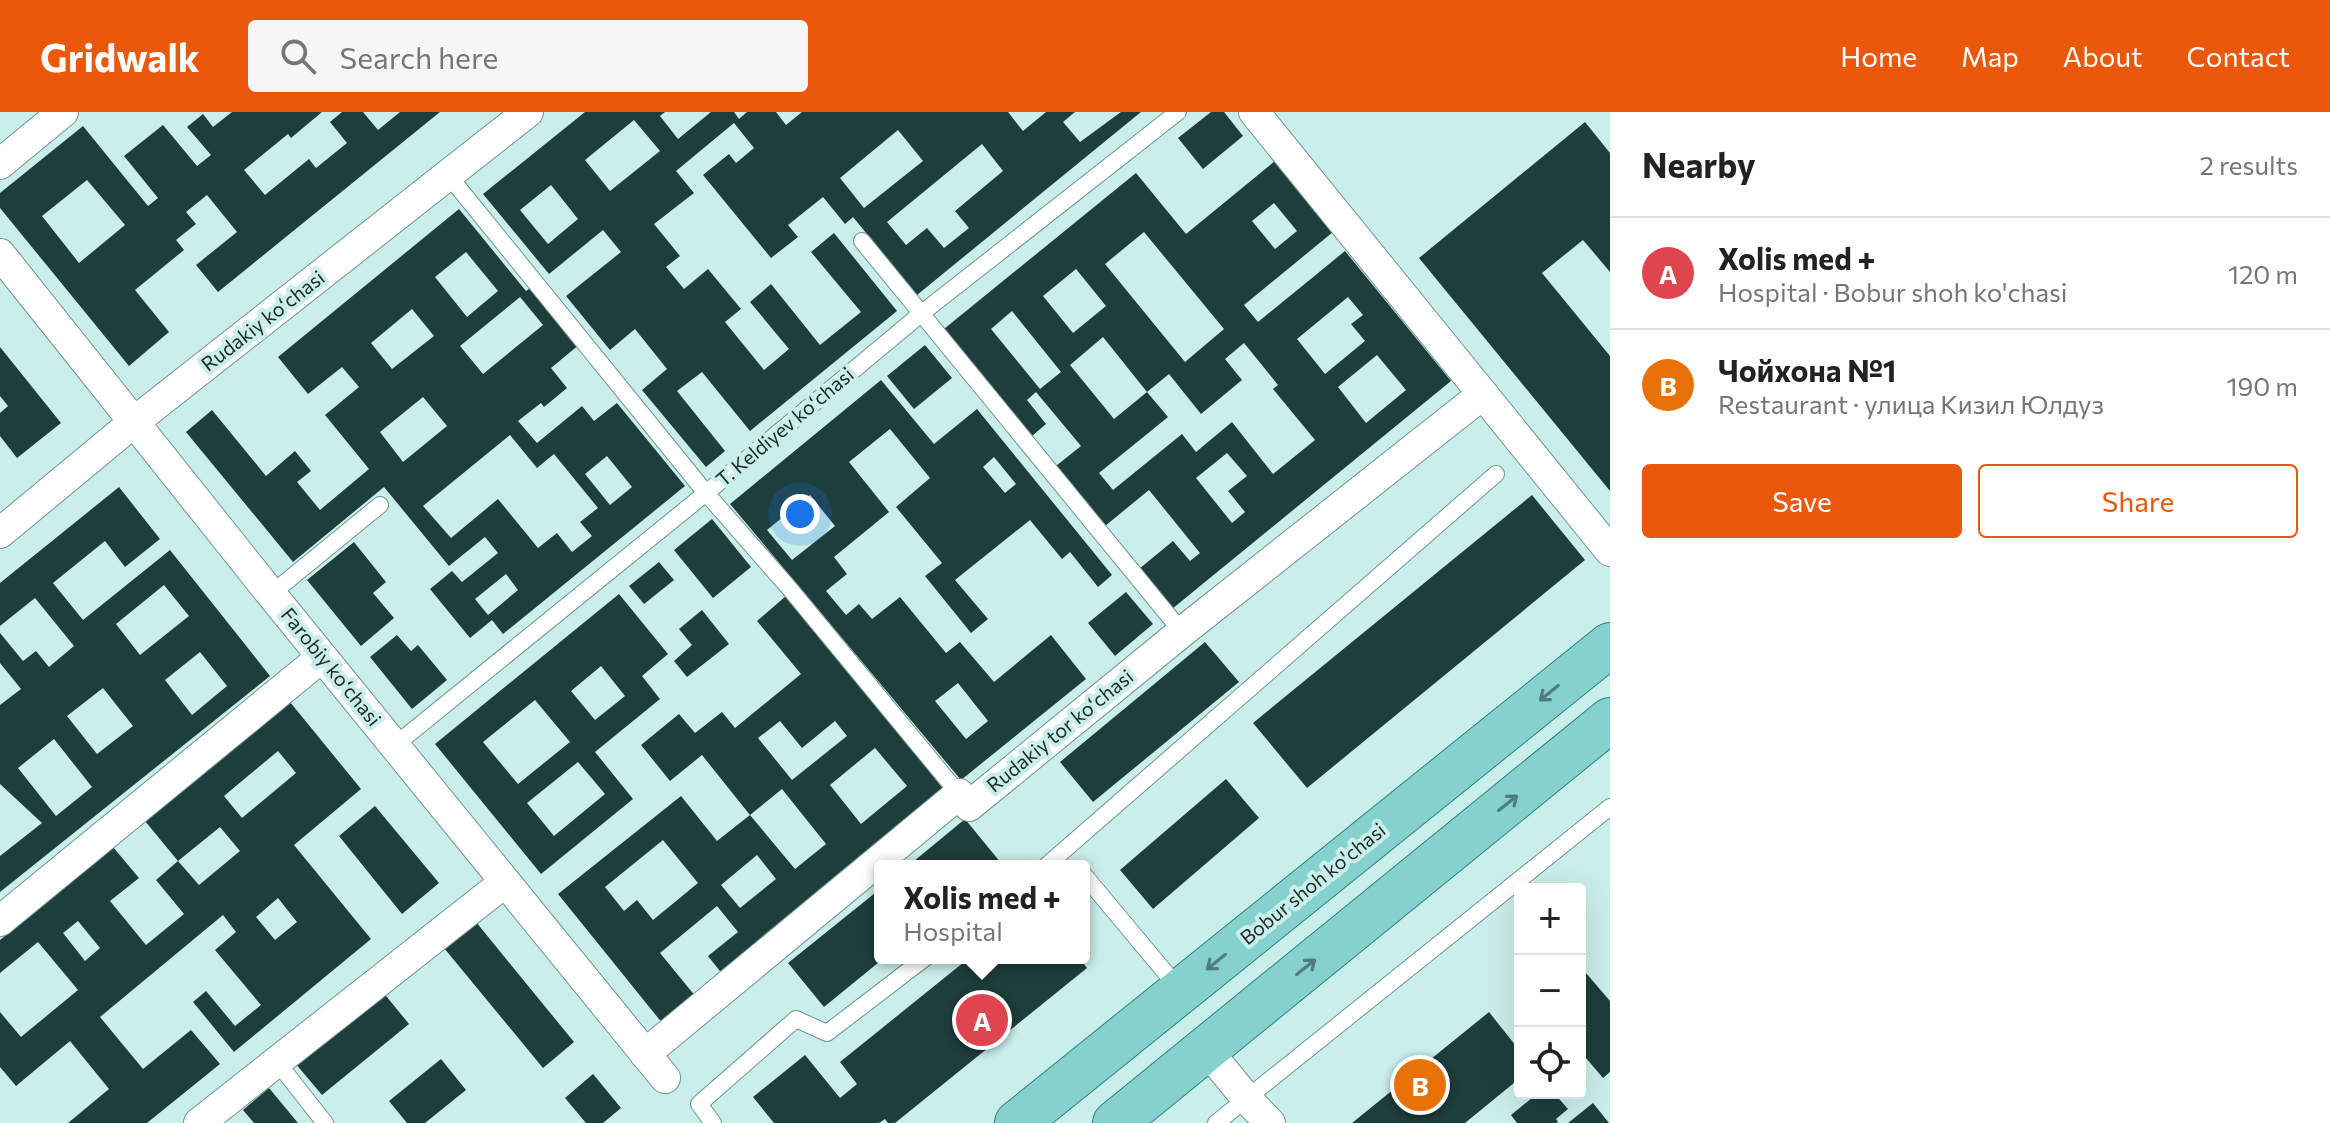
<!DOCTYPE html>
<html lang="en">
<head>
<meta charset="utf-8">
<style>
	:root { --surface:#fff; --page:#f6f6f6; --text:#222; --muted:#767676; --line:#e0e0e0; --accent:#ea580c }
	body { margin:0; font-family:Commissioner,sans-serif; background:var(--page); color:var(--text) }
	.controls { position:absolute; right:24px; bottom:24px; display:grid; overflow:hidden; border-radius:8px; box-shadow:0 8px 32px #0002 }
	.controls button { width:72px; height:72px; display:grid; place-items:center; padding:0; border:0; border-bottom:2px solid var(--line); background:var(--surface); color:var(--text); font:40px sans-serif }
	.you { position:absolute; left:800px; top:402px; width:28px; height:28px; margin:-20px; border:6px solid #fff; border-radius:50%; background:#1a73e8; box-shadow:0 0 0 12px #1a73e833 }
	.badge { display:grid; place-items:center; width:52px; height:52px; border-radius:50%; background:var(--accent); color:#fff; font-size:26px; font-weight:700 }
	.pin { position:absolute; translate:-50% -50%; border:4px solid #fff; box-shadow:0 2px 8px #0006 }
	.popup { position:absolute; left:874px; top:748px; width:216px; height:104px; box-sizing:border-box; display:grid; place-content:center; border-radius:8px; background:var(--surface); filter:drop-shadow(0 2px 6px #0005); font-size:26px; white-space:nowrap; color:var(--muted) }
	.popup b { font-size:30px; color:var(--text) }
	.popup::after { content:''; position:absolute; left:50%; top:100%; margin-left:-16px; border:16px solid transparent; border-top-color:var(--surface) }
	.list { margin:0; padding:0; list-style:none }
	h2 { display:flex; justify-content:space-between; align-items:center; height:104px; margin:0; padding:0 32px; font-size:34px }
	h2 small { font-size:26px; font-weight:400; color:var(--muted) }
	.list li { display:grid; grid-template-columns:52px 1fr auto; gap:24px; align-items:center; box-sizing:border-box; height:112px; padding:0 32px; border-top:2px solid var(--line) }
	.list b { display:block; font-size:30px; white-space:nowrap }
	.list p { margin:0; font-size:26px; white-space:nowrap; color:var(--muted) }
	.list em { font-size:26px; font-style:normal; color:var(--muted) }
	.actions { display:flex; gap:16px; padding:24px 32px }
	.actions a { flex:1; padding:18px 0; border:2px solid var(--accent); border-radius:8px; text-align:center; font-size:28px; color:var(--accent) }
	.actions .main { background:var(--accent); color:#fff }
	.icon { flex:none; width:44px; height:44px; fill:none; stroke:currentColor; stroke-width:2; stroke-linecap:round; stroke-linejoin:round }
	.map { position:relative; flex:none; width:1610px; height:1011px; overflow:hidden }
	header { display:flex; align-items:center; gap:48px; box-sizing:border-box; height:112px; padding:0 40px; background:var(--accent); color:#fff }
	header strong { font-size:38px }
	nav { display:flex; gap:44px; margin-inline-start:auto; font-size:28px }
	.search { width:560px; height:72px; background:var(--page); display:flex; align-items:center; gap:20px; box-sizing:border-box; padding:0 28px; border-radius:8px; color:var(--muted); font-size:30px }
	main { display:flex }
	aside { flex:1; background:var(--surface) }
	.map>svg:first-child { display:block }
</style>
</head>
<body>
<header>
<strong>Gridwalk</strong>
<div class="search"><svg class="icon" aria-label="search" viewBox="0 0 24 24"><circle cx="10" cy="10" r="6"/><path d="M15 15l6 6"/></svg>Search here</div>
<nav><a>Home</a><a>Map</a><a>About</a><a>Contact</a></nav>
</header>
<main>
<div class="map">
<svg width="1610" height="1011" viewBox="0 0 1610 1011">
	<rect width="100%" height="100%" fill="#caeeea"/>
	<path fill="#1e3e3b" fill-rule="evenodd" d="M232,0H322L291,26L288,22L244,58L265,83L309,47L316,56L347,31L330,10L342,0H363L378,18L400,0H440L218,180L196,153L237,120L207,83L186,100L196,112L176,128L184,138L135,178L169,220L129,254L0,96V81L83,14L148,94L158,86L124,44L163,13L197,54L211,43L187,15L203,2L213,15ZM87,68L125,113L79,151L42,104Z
		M585,0H665L660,4L678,27L711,0H734L739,7L747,0H776L786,13L802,0H1008L1023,19L1046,0H1075L1063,10L1080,30L1121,0H1141L917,183L853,105L845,112L823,85L788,113L798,125L771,146L703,63L729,42L736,51L754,36L734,11L676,59L694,81L654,112L680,144L666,155L684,177L708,157L741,197L725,210L764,258L789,237L750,190L771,172L820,233L861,200L811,140L834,121L897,199L750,319L702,260L677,279L725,339L706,355L642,278L667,257L635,217L610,238L566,184L621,140L603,118L549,162L483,82ZM634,8L660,39L610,79L585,48ZM898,18L923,49L864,96L840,66ZM982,32L1003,59L955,99L969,116L944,136L927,116L906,133L887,110ZM551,73L578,107L548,132L520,98Z
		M1211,0H1224L1243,24L1203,57L1178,26Z
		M1585,10L1610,41V160L1583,128L1542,161L1610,244V379L1419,146Z
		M1275,49L1333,120L1244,193L1258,210L1345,139L1451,269L1172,497L1139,457L1173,429L1190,449L1200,441L1149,378L1105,414L1056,354L1081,334L1036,280L1027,288L1046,312L1032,324L944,217L1136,61L1186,122ZM1274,91L1297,119L1275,137L1252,109ZM1144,120L1224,217L1185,250L1105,152ZM1076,157L1106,194L1073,221L1043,184ZM1348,185L1363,203L1351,212L1365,229L1325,262L1297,227ZM1012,199L1061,260L1040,277L991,217ZM1103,225L1147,280L1114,307L1070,253ZM1244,231L1278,273L1273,277L1315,328L1273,362L1232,310L1196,340L1182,322L1113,378L1099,361L1168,305L1147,280L1169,262L1201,302L1242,268L1225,247ZM1377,243L1406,278L1366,311L1338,275ZM1227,341L1247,364L1228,379L1245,400L1232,411L1196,366Z
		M459,97L526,179L533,174L580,232L551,256L567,276L544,295L541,291L518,309L537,331L582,294L594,309L617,291L685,374L503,522L492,508L470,526L430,477L452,459L462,470L498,441L485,425L449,454L384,375L293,450L186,320L212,298L266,364L295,339L311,359L297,370L320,398L369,357L325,303L359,275L342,255L308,282L278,245ZM466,140L498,179L467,205L435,165ZM520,185L543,213L483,262L460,234ZM412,197L434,224L392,257L371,231ZM423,285L447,314L403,350L380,320ZM510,323L537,356L554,342L598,396L580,410L592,424L572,440L557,421L538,436L498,387L451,426L423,394ZM607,344L632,375L610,393L585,362ZM506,462L518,478L488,503L475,487Z
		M925,233L952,266L914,297L887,264Z
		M0,235L61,311L17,346L0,324V301L8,294L0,284Z
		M881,268L934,332L977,297L1112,463L1098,475L1070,440L1062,447L1030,408L955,468L988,507L971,521L925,464L942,451L896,395L930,366L890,317L849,350L889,400L834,445L847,462L826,479L846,503L859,492L872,507L900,485L946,541L960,530L994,570L1051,523L1086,567L961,668L730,392ZM994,345L1016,372L1005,381L983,355ZM810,383L835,414L792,448L767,418ZM958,571L988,609L966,627L935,589Z
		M119,375L160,427L125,455L105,429L53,471L83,508L170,438L270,564L0,780V744L42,711L0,672V593L21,577L0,551V521L23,549L36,539L49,555L74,534L35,486L0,514V471ZM164,473L189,504L140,543L116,512ZM200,540L227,574L192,603L165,568ZM103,576L133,614L97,642L67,604ZM54,627L92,675L56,704L18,656Z
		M1532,383L1585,448L1307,676L1253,611Z
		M712,407L751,455L713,486L674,438Z
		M354,430L386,470L373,481L394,506L361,534L307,468Z
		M659,450L674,468L644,492L629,474Z
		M1126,480L1153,512L1115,544L1088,511Z
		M619,482L668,542L642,564L660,587L595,640L633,687L541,762L435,632ZM601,554L625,584L595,608L571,579ZM535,588L570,630L518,672L483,630ZM578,650L605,682L554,724L527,691Z
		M786,484L946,680L723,863L708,844L738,820L717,794L660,841L696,885L663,912L558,782L681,684L717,729L750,703L702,643L670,669L641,633L679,602L695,621L722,600L735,616L801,562L757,509ZM780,609L802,636L835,609L847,624L792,668L758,626ZM875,636L907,674L861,712L830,673ZM782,677L826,732L795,757L750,703ZM663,728L698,771L653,808L637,788L624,799L605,775ZM757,743L776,767L740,796L721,773Z
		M702,498L729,532L687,565L674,549L692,533L679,517Z
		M397,523L411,539L418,533L447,568L412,597L370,545Z
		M1205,530L1239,570L1093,690L1060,650Z
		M290,590L361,677L294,733L371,827L234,940L193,890L206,879L235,914L261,893L215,838L236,820L223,803L100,905L143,957L191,918L220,952L147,1011H68L109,977L70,929L16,974L0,955V900L21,925L78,878L38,830L0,861V828L113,735L139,766L110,789L146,833L184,802L156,768L178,749L199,773L240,739L220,715L178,749L145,709ZM278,639L296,661L242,706L224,684ZM278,786L297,810L275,828L256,805ZM78,809L100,836L85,849L63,821Z
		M1226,667L1259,706L1153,797L1120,758Z
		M375,694L439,771L402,802L339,724Z
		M965,707L1001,751L997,754H908Z
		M880,777V846H884L824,895L788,851Z
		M476,810L574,930L543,956L444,836Z
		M969,846H1079L1087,856L895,1011H888L885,1007L879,1011H774L753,985L805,943L840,986L857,972L840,950Z
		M1580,854L1610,889V960L1603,966L1580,939Z
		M382,879L409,912L322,983L295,951Z
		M1489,900L1520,939V966L1465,1011H1352Z
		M441,947L466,978L425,1011H407L389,989Z
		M593,962L621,996L603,1011H586L565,986Z
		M269,976L298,1011H254L243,998Z
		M1538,981H1554L1568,997L1556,1007L1558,1010L1556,1011H1517L1511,1003Z
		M1593,991L1609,1011H1568Z"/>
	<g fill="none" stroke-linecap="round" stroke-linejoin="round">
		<g stroke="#729491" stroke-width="18">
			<path id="lane" d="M449,64L706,381L790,477L959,682
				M862,129L1182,520
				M271,482L380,393
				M394,634L706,381L922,201L1178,0
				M1046,754L1496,362
				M1084,763L1180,878
				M277,950L325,1011
				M713,1011L699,992L796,907L827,921L925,846
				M1216,1011L1610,695"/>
		</g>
		<g stroke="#729491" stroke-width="32">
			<path id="street" d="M1254,0L1610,439
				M0,52L63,0
				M0,142L271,482L665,966
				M0,421L134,310L528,0
				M0,809L322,545
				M1206,937L1247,987L1270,1011
				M645,942L959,682L969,694L1182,520L1483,282
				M199,1011L505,770"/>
		</g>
		<g stroke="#2b837d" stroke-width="46">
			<path id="primary" d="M1017,1011L1610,533
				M1115,1011L1610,608"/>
		</g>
		<use href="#lane" stroke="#fff" stroke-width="16"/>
		<use href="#street" stroke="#fff" stroke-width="30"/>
		<use href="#primary" stroke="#85d1cd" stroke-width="44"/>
	</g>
	<defs><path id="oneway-shaft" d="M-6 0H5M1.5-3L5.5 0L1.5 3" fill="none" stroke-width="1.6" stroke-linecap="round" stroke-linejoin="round" transform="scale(2)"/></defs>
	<g stroke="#507d7a">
		<use href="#oneway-shaft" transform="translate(1549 581) rotate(141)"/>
		<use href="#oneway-shaft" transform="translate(1508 691) rotate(-39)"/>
		<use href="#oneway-shaft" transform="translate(1216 850) rotate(141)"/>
		<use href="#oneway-shaft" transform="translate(1306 855) rotate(-39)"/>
	</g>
	<g text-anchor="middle" stroke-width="8" stroke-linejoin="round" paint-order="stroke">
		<g font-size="20" fill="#1c2928" stroke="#caeeea">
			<text transform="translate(263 209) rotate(-38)" y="7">Rudakiy koʻchasi</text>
			<text transform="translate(785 315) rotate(-40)" y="7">T. Keldiyev koʻchasi</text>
			<text transform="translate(331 555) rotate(51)" y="7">Farobiy koʻchasi</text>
			<text transform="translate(1060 619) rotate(-39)" y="7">Rudakiy tor koʻchasi</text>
			<text transform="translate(1313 772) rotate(-39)" y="7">Bobur shoh ko'chasi</text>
		</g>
	</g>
</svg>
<div class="controls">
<button>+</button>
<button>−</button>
<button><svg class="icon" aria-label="locate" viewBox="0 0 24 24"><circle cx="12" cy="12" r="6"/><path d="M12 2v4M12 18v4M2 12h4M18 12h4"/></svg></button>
</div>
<div class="you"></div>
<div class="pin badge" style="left:982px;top:908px;background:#e0444e">A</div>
<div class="popup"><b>Xolis med +</b>Hospital</div>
<div class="pin badge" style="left:1420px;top:973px;background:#e8710a">B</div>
</div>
<aside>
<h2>Nearby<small>2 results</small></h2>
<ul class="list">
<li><span class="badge" style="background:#e0444e">A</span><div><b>Xolis med +</b><p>Hospital · Bobur shoh ko'chasi</p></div><em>120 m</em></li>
<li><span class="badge" style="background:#e8710a">B</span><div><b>Чойхона №1</b><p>Restaurant · улица Кизил Юлдуз</p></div><em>190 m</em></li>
</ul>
<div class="actions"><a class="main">Save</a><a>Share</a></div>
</aside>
</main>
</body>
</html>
